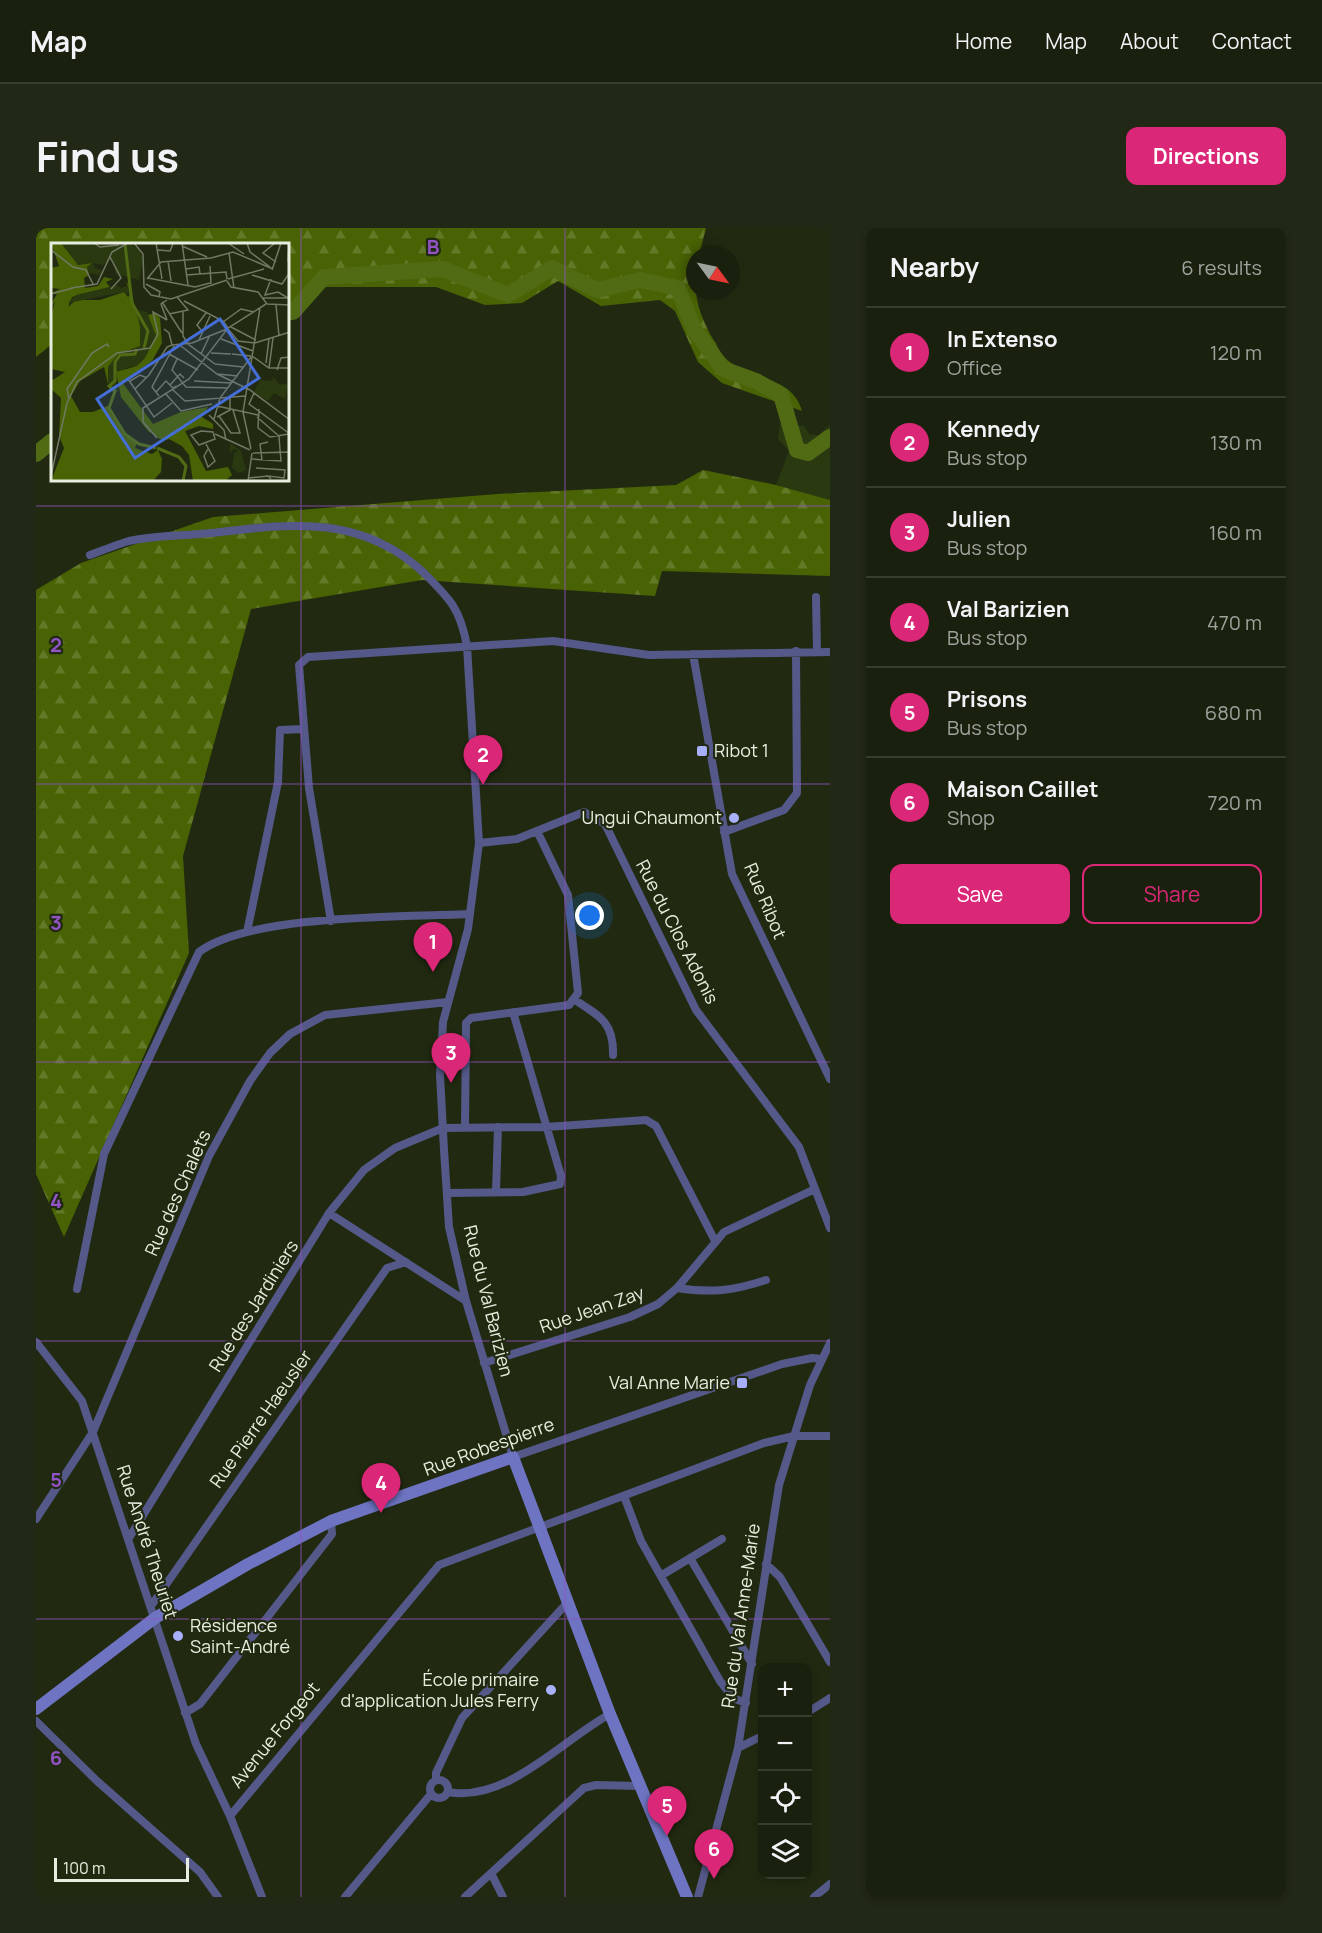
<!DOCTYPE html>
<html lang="en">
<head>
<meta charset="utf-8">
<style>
	:root { --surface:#19200d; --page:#222816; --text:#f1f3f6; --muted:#9fa39d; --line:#373e2e; --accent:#db2777 }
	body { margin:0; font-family:Manrope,sans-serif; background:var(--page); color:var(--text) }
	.controls { position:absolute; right:18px; bottom:18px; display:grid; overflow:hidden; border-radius:12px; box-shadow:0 3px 9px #0003 }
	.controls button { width:54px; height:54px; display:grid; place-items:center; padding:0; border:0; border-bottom:2px solid var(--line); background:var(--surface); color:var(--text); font:30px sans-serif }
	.compass { position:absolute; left:650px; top:18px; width:54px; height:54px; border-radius:50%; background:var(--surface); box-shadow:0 3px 9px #0003; rotate:123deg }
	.scale { position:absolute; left:18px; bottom:15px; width:135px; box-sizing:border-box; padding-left:6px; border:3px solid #e8eedf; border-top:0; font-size:16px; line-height:21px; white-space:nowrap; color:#e8eedf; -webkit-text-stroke:4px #212a11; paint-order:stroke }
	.you { position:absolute; left:554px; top:688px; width:21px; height:21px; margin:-15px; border:4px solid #fff; border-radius:50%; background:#1a73e8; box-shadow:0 0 0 9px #1a73e833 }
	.badge { display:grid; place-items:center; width:39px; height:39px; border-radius:50%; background:var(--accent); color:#fff; font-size:20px; font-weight:700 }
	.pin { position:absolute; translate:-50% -50px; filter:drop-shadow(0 2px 3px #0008) }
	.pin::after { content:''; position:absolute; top:32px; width:21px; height:18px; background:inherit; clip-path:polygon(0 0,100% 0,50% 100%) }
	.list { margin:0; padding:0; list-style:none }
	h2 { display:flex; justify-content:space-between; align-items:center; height:78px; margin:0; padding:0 24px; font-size:26px }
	h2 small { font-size:20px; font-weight:400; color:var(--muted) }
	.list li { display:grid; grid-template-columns:39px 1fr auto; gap:18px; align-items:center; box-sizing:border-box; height:90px; padding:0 24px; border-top:2px solid var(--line) }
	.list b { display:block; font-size:22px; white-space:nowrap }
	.list p { margin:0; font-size:20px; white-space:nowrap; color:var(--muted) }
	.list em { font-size:20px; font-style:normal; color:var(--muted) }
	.actions { display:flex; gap:12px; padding:18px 24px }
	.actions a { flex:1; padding:14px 0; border:2px solid var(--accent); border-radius:12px; text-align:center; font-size:21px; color:var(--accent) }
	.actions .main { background:var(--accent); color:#fff }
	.icon { flex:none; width:33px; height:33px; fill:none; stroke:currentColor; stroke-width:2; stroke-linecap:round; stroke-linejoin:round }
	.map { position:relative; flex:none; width:794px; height:1669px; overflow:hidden; border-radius:12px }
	header { display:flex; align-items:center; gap:36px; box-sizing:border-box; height:84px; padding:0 30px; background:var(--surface); border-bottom:2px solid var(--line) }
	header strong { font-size:28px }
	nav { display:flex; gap:33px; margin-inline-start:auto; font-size:21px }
	.intro { display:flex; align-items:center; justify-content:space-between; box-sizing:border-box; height:144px; padding:0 36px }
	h1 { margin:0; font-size:42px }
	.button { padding:15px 27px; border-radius:12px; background:var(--accent); color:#fff; font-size:21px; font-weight:700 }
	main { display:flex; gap:36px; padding:0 36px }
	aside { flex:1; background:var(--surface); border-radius:12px; box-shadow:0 3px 9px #0003 }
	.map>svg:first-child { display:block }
</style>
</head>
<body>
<header>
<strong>Map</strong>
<nav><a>Home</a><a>Map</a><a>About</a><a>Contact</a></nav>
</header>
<div class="intro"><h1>Find us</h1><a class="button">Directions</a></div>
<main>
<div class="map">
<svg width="794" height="1669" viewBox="0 0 794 1669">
	<defs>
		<pattern id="forest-firs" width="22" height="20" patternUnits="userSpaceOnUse" patternTransform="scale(1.5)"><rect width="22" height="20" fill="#486204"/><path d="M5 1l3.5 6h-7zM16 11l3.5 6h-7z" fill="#627928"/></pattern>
	</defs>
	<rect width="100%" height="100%" fill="#212a11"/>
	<path fill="#2b3910" d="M744,195L768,198L773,206L782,207L794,197V272L740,257L753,223L742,211Z"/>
	<path fill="url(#forest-firs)" d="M0,0H670L663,27H659C659,64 658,77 677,111C681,116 684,126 689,130C713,153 756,147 766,183L686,155L662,134L639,83L624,72L565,78L522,53L486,75L449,77L400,59H289L252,88V16H16V116L0,129Z
		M667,242L740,257L794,272V348L626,343L619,368L386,352L215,381L147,628L153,725L28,1009L0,946V362L45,335L177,289L461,266L640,257Z"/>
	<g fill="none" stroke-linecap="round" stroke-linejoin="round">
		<path stroke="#516b14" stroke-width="16" d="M252,84H257L288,49L407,41L472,67L516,40L561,62L604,52L642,60L658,101L687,141L720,153L745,167L761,222L772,225L794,209
			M0,226L16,213"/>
		<path stroke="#545989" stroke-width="8" d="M54,327C67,322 80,317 93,313C119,307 148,308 175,305C254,296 325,285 389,346C415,372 424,381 431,418L443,615L432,701L407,794L404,847L408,922L413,999L430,1073L477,1229L746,1136L776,1130L786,1131
			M780,369L781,424
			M657,426L696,646L794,851
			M688,604L748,582L761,565L760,423
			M443,615L481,611L548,584L569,596L660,782L763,919L794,1000
			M295,693L273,560L263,437L272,429L517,413L613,427L794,424
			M211,704L242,554L244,502L268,501
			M539,772C564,788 578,795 577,827
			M429,898L430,795L435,790L533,777L542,765L532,667L502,605
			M460,964L462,899
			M411,965L487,964L524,956L525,948L477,784
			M293,985L430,1073
			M641,1060C675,1065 697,1063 730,1052
			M41,1061L68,926L163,724C214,686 367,689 434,686
			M0,1114L46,1173L160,1516L194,1588L226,1669
			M448,1135L594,1089L622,1076L641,1060L688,1004L779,961
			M588,1268L605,1313L684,1453L697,1470L710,1475
			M0,1291L57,1204L173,928L214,853L234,825L254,806L289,787L412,774
			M93,1310L293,985L328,942L359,920L407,900L510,899L610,892L620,898L679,1013
			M654,1330L716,1436
			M730,1336L744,1349L794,1434
			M626,1347L686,1311
			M115,1378L351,1040L370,1034
			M772,1484L794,1470
			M149,1485L164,1476L296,1306L295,1293
			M0,1493L61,1553L164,1644L182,1669
			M702,1520L726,1508
			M394 1561a9 9 0 1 1 18 0a9 9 0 1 1-18 0Z
			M400,1552V1545L426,1490L532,1374
			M412,1564C471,1575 526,1512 574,1486
			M194,1588L403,1337L728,1215L758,1208H794
			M456,1647L467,1669
			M309,1669L395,1566
			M429,1669L548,1560L560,1557L603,1558
			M662,1669L702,1520L743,1257L774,1157L794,1115
			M778,1669L794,1656"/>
		<path stroke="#6e74c2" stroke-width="12" d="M0,1481L119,1390L212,1336L295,1293L477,1229L574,1486L651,1669"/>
	</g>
	<path fill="none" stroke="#9153c5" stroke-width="1.5" stroke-opacity="0.55" d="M265,0V1669M529,0V1669M0,278H794M0,556H794M0,834H794M0,1113H794M0,1391H794"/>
	<g fill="#a8b0fc" stroke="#212a11" stroke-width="2">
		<rect x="660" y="517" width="12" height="12" rx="3"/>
		<circle cx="698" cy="590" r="6"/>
		<rect x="700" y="1149" width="12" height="12" rx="3"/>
		<circle cx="142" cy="1408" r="6"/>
		<circle cx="515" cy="1462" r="6"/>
	</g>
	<g text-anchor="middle" stroke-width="4.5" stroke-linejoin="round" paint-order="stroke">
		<g font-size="18" fill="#e8eedf" stroke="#212a11" text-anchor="end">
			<text x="678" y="529" text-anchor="start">Ribot 1</text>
			<text x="686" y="596">Ungui Chaumont</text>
			<text x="694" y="1161">Val Anne Marie</text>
			<text x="154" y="1404" text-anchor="start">Résidence<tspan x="154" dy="21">Saint-André</tspan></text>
			<text x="503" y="1458">École primaire<tspan x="503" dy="21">d'application Jules Ferry</tspan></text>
		</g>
		<g font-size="18" fill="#e8eedf" stroke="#212a11">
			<text transform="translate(729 673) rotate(67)" y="6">Rue Ribot</text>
			<text transform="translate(641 704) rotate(63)" y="6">Rue du Clos Adonis</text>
			<text transform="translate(142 965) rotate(-66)" y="6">Rue des Chalets</text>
			<text transform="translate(452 1073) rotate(76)" y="6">Rue du Val Barizien</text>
			<text transform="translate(218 1078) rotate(-58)" y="6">Rue des Jardiniers</text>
			<text transform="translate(556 1082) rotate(-19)" y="6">Rue Jean Zay</text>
			<text transform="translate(225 1191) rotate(-55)" y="6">Rue Pierre Haeusler</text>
			<text transform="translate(453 1219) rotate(-20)" y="6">Rue Robespierre</text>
			<text transform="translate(111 1314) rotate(72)" y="6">Rue André Theuriet</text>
			<text transform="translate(705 1388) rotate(-82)" y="6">Rue du Val Anne-Marie</text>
			<text transform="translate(239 1507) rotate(-51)" y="6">Avenue Forgeot</text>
		</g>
	</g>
	<g transform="translate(15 15)">
		<rect width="238" height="238" fill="#212a11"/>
		<path d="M10,0H79L88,7L92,16L88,37L65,31L61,16L52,22L42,20L44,25L51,27L49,32L38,30L36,25L40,20L27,22ZM84,66L96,69L105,93L94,115L86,123L75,125L64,138L68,148L63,151L57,141V124L89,83ZM179,200L190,208L195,227L188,230L181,225L183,210L187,208L183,206L179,210Z" fill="#2b3910"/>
		<path d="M0,0H10L27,22L41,20L36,24L38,32L33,35L34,45L47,43L53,34L62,36L55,39L59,44L21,54L17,64L25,57H49L73,49L77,54L79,52L75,38L79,45L89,83V103L67,111L57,124V141L53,124L29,138L20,153L29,169H42L59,162L61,150L59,165L74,191L86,200L84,205L101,211L107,207L111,216L110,229L102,238H0L13,205L8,193L10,155L0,146V138L14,129L0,126V74L4,58L0,65V61L6,51L0,50L9,46L0,45V25L8,23ZM104,70L109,75L111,100L101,118L71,139L102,181L130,169L157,164L151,174L162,181V186L148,183L134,188L155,228L177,224L181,232L174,238H142L138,212L131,203L118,196L112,198L97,188L70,154L65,129L86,123L94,115L105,93L97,72Z" fill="#486204"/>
		<path d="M222,134L229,142L238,140L234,156L223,150L217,158L203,149L209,137L221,138Z" fill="#2b3910"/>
		<path d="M67,42L69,45L77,43L80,53L73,49L17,60L25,52Z" fill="#2b3910"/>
		<path fill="none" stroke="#516b14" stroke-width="3" d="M74,1L81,60L97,88L93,105M86,106L84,111L69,112L64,119V138L58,143L64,148L58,165L74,191L88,201L105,205M106,205L128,214L135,223L132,238"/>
		<path fill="none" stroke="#717863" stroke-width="1.5" d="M43,0L49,4L68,2M83,0L92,11L93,44L100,52L120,56L176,37M105,0L111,36M131,0L137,42M177,0L193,11M196,0L199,9L219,24M224,0L212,10L225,19M131,3L156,14M0,7L22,24L35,27L42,41M107,7L119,8L122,1M178,10L183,45M59,14L70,35L60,46M117,18L120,38M237,19L238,0M159,23L160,41M135,26L148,24L149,31M221,27L230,0M135,32L175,29L176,36M201,32L231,41L239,29M97,35L144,44L159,40M96,36L110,19L160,15L182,9L222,26M177,36L213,26M220,36L214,52L227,49L237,55M176,38L180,44L207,49L216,61M95,41L109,49L108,54M20,45L46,41L61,9L77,0M0,51L22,45M212,55H239M116,57L110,61L116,77M133,58L172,78L177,85M111,59L131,90M216,61L239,62M225,62L228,93M132,69V93L137,101L164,121L192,124M118,71L137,67L126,54M172,79L190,66L203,69M180,84L205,97M113,86L118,90L121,102M177,86L187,98L204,100L239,89M150,87L146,82L155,70M170,96L202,108M148,97L159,73M121,102L141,100L176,86M130,103L166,131L199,147L239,177M160,110L180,111M118,111L147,127M150,111L159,92M181,111L200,113M201,113L218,125H239M126,116L121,127L135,144L177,145M215,120L218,96M218,125L222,95M226,127L230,115L239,114M166,131L187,133M77,136L103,174L121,160M79,138L89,132L96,135M143,138L180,140M119,142L129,131L133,135M84,146L98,132L116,104L121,102M122,147L134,158L194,153M105,149L115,138L122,145L125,143M114,150L130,168L161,161M203,150L198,161L239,191M108,153L101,144L123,103M18,156L16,146L41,110L56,101L58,104M166,163L207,172M158,172L173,187L175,197M168,173L180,190H189L182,167M166,174L179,167V153M206,174L229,194M163,176L169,155L200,114M207,185L219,194L238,191M207,185L208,166M150,188L162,189L164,196L148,202L140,192ZM164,191L199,207M106,195L92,179V165L138,136L177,85L215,61M155,201L164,218L157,224L153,213L157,206M200,206L192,169L209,65M202,210L239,209M201,216L230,218L228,194M211,217L209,201L217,199M205,225L234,227L233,235L217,233L220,236M0,233L16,160L26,139L66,110L99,105L107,91L102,69L116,77M197,235L217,233M197,238L201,210"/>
		<path fill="#466ed9" fill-opacity="0.15" stroke="#466ed9" stroke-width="3" d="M169,76L208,135L84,215L46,156Z"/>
		<rect width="238" height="238" fill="none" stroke="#e8eedf" stroke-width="3"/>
	</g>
	<g font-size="20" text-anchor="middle" font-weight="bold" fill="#9153c5" stroke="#212a11" stroke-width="4.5" stroke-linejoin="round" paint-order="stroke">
		<text x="397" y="26">B</text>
		<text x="20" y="424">2</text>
		<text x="20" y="702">3</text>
		<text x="20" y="980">4</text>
		<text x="20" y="1259">5</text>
		<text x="20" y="1537">6</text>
	</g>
</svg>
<div class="controls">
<button>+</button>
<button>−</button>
<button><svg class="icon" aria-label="locate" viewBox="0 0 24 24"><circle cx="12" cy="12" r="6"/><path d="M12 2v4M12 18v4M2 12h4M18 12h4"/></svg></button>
<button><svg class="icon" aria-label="layers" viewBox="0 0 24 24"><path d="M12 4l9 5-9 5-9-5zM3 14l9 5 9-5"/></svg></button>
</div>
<svg class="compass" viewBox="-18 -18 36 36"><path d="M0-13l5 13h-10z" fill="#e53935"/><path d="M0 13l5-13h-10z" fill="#9fa39d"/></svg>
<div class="scale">100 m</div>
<div class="you"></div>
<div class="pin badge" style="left:397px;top:744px">1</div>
<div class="pin badge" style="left:447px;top:557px">2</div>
<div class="pin badge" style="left:415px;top:855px">3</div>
<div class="pin badge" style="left:345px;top:1285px">4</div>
<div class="pin badge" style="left:631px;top:1608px">5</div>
<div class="pin badge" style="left:678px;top:1651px">6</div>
</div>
<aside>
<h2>Nearby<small>6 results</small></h2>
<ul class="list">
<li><span class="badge">1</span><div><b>In Extenso</b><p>Office</p></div><em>120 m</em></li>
<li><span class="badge">2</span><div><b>Kennedy</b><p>Bus stop</p></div><em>130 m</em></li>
<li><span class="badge">3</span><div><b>Julien</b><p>Bus stop</p></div><em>160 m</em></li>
<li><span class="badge">4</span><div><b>Val Barizien</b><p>Bus stop</p></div><em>470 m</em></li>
<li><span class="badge">5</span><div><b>Prisons</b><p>Bus stop</p></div><em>680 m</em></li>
<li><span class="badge">6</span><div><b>Maison Caillet</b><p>Shop</p></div><em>720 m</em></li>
</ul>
<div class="actions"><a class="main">Save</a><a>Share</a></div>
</aside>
</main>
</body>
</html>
